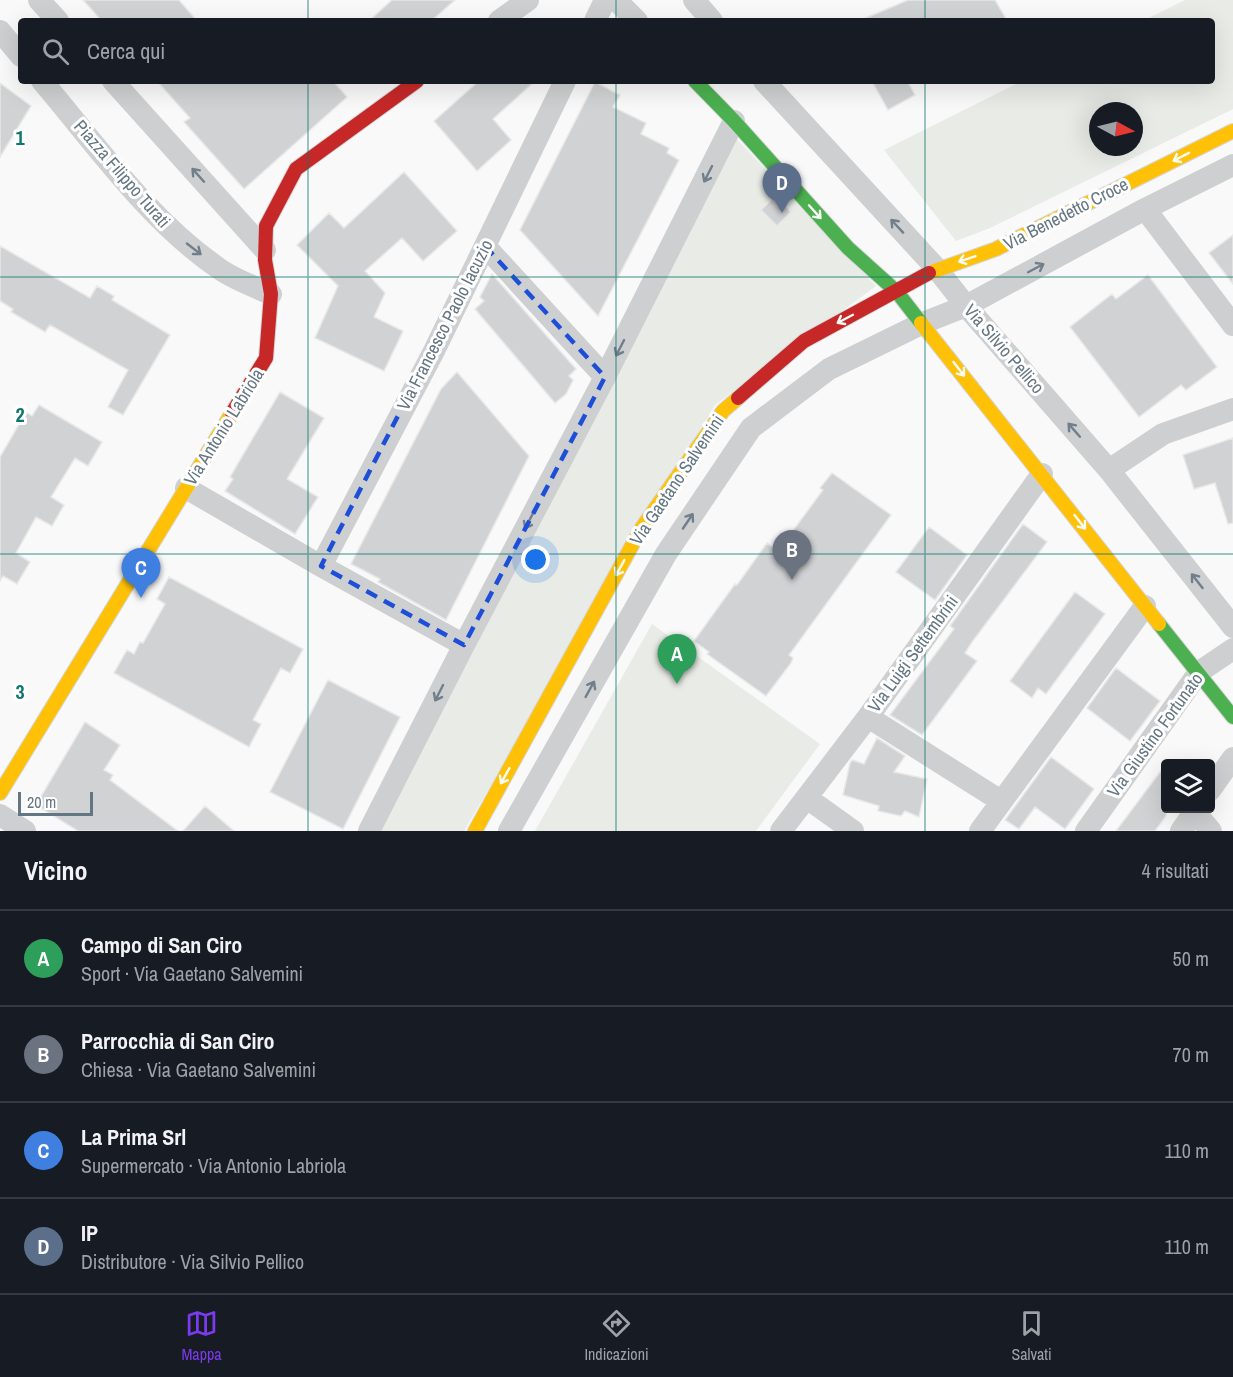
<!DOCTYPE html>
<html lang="it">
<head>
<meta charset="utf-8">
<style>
	:root { --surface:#171b24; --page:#242831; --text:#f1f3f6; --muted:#9ea1a6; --line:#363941; --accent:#7c3aed }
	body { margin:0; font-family:"Archivo Narrow",sans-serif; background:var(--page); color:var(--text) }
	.controls { position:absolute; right:18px; bottom:18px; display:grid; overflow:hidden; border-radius:6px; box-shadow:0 6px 24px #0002 }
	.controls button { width:54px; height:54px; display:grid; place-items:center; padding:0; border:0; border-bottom:2px solid var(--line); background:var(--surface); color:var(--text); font:30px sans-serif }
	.compass { position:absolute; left:1089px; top:102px; width:54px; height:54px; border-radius:50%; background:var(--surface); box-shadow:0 6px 24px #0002; rotate:97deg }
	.scale { position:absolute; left:18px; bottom:15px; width:75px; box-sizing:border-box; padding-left:6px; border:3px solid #657683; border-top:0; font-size:16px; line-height:21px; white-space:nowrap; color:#657683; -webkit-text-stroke:4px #fff; paint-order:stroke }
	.you { position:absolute; left:536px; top:560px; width:21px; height:21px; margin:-15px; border:4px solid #fff; border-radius:50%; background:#1a73e8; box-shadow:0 0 0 9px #1a73e833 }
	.badge { display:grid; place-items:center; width:39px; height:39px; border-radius:50%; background:var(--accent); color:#fff; font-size:20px; font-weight:700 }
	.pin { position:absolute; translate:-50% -50px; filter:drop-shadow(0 2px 3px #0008) }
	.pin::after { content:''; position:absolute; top:32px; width:21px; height:18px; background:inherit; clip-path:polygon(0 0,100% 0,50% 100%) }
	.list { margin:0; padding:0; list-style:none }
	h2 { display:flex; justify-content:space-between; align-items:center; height:78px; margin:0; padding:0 24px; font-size:26px }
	h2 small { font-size:20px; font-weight:400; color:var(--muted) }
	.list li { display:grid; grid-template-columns:39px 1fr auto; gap:18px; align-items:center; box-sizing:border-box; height:96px; padding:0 24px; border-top:2px solid var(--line) }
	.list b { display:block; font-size:22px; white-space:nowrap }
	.list p { margin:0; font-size:20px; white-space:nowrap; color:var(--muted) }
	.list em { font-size:20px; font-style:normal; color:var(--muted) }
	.icon { flex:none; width:33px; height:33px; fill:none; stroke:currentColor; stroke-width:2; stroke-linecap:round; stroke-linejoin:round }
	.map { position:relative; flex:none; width:1233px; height:831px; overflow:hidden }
	.search { position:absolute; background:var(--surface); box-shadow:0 6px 24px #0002; left:18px; right:18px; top:18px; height:66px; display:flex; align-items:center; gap:15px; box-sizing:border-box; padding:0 21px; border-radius:6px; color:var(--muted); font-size:22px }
	.sheet { height:462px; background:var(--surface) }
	nav { display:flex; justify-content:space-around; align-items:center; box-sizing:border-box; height:84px; border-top:2px solid var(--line); background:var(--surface); font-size:16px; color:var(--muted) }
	nav a { display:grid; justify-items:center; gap:3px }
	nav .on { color:var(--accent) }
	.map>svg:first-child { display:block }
</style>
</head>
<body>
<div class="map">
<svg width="1233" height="831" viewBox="0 0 1233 831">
	<rect width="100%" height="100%" fill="#f9f9f9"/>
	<path fill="#e8ebe6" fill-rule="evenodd" d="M1185,0H1233V109L990,228L956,241L884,150L1022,81H1212V21H1143ZM1098,111H1134V147H1098Z
		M735,137L876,286L715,405L464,831H379Z
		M652,624L820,744L756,831H535Z"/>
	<path fill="#d0d2d3" stroke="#e8e8e8" stroke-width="1.5" d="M83,0H179L197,21H102Z
		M392,0H455L431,21H369Z
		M908,0H995L1007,21H859Z
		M157,81H333L347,97L244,189L184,122L190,118Z
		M479,81H535L493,119L511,140L477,171L434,121Z
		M872,81H907L915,95L888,110Z
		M595,82L620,95L613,107L646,123L641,134L669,148L667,153L679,160L598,316L520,230Z
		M0,83L31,106L0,157Z
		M404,172L457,231L423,261L402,238L365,271L385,293L374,317L403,331L384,371L315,338L338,286L297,245L329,213L344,228Z
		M776,195L791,212L777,226L761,210Z
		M1233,235V284L1209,253Z
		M0,246L90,298L97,286L114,296L112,300L170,335L123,415L108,407L128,370L50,325L45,332L11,312L13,309L0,301Z
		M492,274L576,369L569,376L573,380L566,394L555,403L475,309L484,301L480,297Z
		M1148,275L1217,367L1186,390L1181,385L1139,417L1070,327L1112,294L1116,299Z
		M457,372L529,456L446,620L378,582L380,579L351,564L441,389Z
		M280,392L324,418L287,479L318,497L295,534L225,491L233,479L230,477Z
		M39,405L102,442L88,466L75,458L51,497L64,505L52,526L36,517L16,553L30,562L17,584L3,576L0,581V457L26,412L32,416Z
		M1233,438V523L1228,524L1215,483L1194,489L1183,455Z
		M832,473L891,515L789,655L793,658L791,663L766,696L707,654L709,652L694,641L735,584L737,585L767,543L778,551L823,490L820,488Z
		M1023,524L1047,542L972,642L965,653L977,661L922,735L890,715L954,629L950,626Z
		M929,527L967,555L935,600L896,572Z
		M169,577L303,649L290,673L281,668L253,720L261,724L249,747L114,673L127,650L134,654L140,642L143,643L165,604L157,599Z
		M1075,592L1105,614L1046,694L1038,688L1032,698L1010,681Z
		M1116,668L1160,701L1130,741L1087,708Z
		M328,680L400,717L343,829L270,792Z
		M85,722L120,745L104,770L113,775L110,780L178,831H78L36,805Z
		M877,738L905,756L894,772L927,779L919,817L905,811L901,816L878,811L879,806L843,795L850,763L852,760L864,764Z
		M1051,757L1094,789L1065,829L1035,807L1019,829L1005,820Z
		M1166,764V816L1155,831H1116Z
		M205,806L234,831H183Z"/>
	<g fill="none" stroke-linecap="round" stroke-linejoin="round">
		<g stroke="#d5d6d7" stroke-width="16">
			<path id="fast" d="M695,81L734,121L848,248L897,292L921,323
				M1159,624L1233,717"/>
		</g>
		<g stroke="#d5d6d7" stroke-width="16">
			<path id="slow" d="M929,273L996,249L1233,131
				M921,323L1159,624
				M0,793L232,413
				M475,831L641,529L723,411L738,398"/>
		</g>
		<g stroke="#d5d6d7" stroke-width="16">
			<path id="jam" d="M738,398L804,341L929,273
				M232,413L266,358L271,294L265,260L266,226L296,169L417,81"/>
		</g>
		<path stroke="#cecfd0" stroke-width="22" d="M39,0L58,21
			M616,0L637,21
			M694,0L712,21
			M499,21L528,0
			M595,21L605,0
			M0,31L21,56
			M42,81C98,147 149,221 221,270C236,280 255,287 271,294
			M113,81L265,250
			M764,81L937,269L966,306L1109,470L1233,627
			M1145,209L1233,325
			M485,246L605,377
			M1109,470L1163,434L1233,409
			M186,488L321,566L464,645
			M321,566L434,351L565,81
			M868,717L1001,801
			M1210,790L1233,758
			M807,798L853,831
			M1195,812L1211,831
			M0,815L25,831
			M369,831L464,645L605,377L734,121
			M509,831L666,554L751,428L829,369L923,323L966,306L1145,209L1233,165
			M781,831L868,717L1042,474
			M980,831L1145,606
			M1086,831L1199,672L1233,649
			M1181,831L1197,808"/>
		<use href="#fast" stroke="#4caf50" stroke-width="14"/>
		<use href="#slow" stroke="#ffc107" stroke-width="14"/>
		<use href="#jam" stroke="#c62828" stroke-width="14"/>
	</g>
	<defs><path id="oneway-shaft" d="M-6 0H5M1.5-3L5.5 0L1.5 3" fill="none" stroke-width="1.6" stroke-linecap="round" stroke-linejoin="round" transform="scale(1.5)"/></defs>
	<g stroke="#f6fbf6">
		<use href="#oneway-shaft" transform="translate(1181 157) rotate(153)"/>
		<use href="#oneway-shaft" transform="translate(815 212) rotate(48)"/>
		<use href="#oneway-shaft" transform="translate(967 259) rotate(162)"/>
		<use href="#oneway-shaft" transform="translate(845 319) rotate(152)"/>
		<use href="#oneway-shaft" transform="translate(959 369) rotate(52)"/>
		<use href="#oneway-shaft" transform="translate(1080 522) rotate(52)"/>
		<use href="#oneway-shaft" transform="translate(620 568) rotate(119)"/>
		<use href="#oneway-shaft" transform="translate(505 776) rotate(119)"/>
	</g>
	<g stroke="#707f8b">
		<use href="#oneway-shaft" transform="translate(708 174) rotate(117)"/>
		<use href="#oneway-shaft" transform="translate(198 175) rotate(-132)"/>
		<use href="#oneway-shaft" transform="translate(897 226) rotate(-133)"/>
		<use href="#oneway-shaft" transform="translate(194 249) rotate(38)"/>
		<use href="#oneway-shaft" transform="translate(1036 268) rotate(-28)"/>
		<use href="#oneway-shaft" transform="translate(620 348) rotate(117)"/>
		<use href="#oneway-shaft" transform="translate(1074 430) rotate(-131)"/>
		<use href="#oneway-shaft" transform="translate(529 521) rotate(118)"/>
		<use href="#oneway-shaft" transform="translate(688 521) rotate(-56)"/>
		<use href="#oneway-shaft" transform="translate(1197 581) rotate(-128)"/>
		<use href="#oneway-shaft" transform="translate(590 689) rotate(-61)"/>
		<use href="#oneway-shaft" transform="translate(439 693) rotate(117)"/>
	</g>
	<path fill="none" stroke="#1d4ed8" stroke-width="4.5" stroke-dasharray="12 8" stroke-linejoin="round" d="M485,246L605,377L464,645L321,566Z"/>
	<path fill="none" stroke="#0f766e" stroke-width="1.5" stroke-opacity="0.55" d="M308,0V21M616,0V21M925,0V21M308,81V831M616,81V831M925,81V831M0,277H1233M0,554H1233"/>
	<g text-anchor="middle" stroke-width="6" stroke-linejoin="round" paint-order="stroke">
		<g font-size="18" fill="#657683" stroke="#fff">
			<text transform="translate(122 174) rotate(49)" y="6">Piazza Filippo Turati</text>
			<text transform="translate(1066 214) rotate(-27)" y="6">Via Benedetto Croce</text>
			<text transform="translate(445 325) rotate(-63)" y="6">Via Francesco Paolo Iacuzio</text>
			<text transform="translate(1004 349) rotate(49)" y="6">Via Silvio Pellico</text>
			<text transform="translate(224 427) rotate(-58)" y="6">Via Antonio Labriola</text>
			<text transform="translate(677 480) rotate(-56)" y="6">Via Gaetano Salvemini</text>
			<text transform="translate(913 654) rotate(-54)" y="6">Via Luigi Settembrini</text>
			<text transform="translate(1155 735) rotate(-54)" y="6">Via Giustino Fortunato</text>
		</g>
	</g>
	<g font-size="20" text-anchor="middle" font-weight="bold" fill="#0f766e" stroke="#fff" stroke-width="6" stroke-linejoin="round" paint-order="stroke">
		<text x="20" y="145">1</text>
		<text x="20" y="422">2</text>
		<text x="20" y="699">3</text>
	</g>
</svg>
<div class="controls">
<button><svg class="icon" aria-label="layers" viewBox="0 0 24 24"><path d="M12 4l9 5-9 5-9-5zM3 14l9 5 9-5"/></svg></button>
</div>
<svg class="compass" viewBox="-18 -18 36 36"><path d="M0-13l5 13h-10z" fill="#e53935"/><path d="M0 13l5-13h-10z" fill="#9ea1a6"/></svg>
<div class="scale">20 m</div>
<div class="you"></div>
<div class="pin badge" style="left:677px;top:684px;background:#2e9e5b">A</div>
<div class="pin badge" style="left:792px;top:580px;background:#6b7280">B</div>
<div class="pin badge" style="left:141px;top:598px;background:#3f7fe0">C</div>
<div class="pin badge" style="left:782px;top:213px;background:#5c6f8a">D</div>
<div class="search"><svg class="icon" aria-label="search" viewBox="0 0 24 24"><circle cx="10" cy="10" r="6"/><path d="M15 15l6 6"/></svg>Cerca qui</div>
</div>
<section class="sheet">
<h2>Vicino<small>4 risultati</small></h2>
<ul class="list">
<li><span class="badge" style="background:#2e9e5b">A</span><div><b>Campo di San Ciro</b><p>Sport · Via Gaetano Salvemini</p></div><em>50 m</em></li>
<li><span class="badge" style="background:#6b7280">B</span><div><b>Parrocchia di San Ciro</b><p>Chiesa · Via Gaetano Salvemini</p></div><em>70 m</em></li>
<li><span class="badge" style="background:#3f7fe0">C</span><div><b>La Prima Srl</b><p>Supermercato · Via Antonio Labriola</p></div><em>110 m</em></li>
<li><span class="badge" style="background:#5c6f8a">D</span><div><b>IP</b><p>Distributore · Via Silvio Pellico</p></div><em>110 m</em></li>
</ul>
</section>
<nav>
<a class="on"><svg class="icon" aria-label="map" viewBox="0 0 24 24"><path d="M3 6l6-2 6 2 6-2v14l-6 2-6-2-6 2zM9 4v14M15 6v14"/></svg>Mappa</a>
<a><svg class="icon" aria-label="directions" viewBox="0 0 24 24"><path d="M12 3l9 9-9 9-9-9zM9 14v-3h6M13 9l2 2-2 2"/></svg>Indicazioni</a>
<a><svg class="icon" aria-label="saved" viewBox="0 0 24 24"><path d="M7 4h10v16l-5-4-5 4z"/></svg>Salvati</a>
</nav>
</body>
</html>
